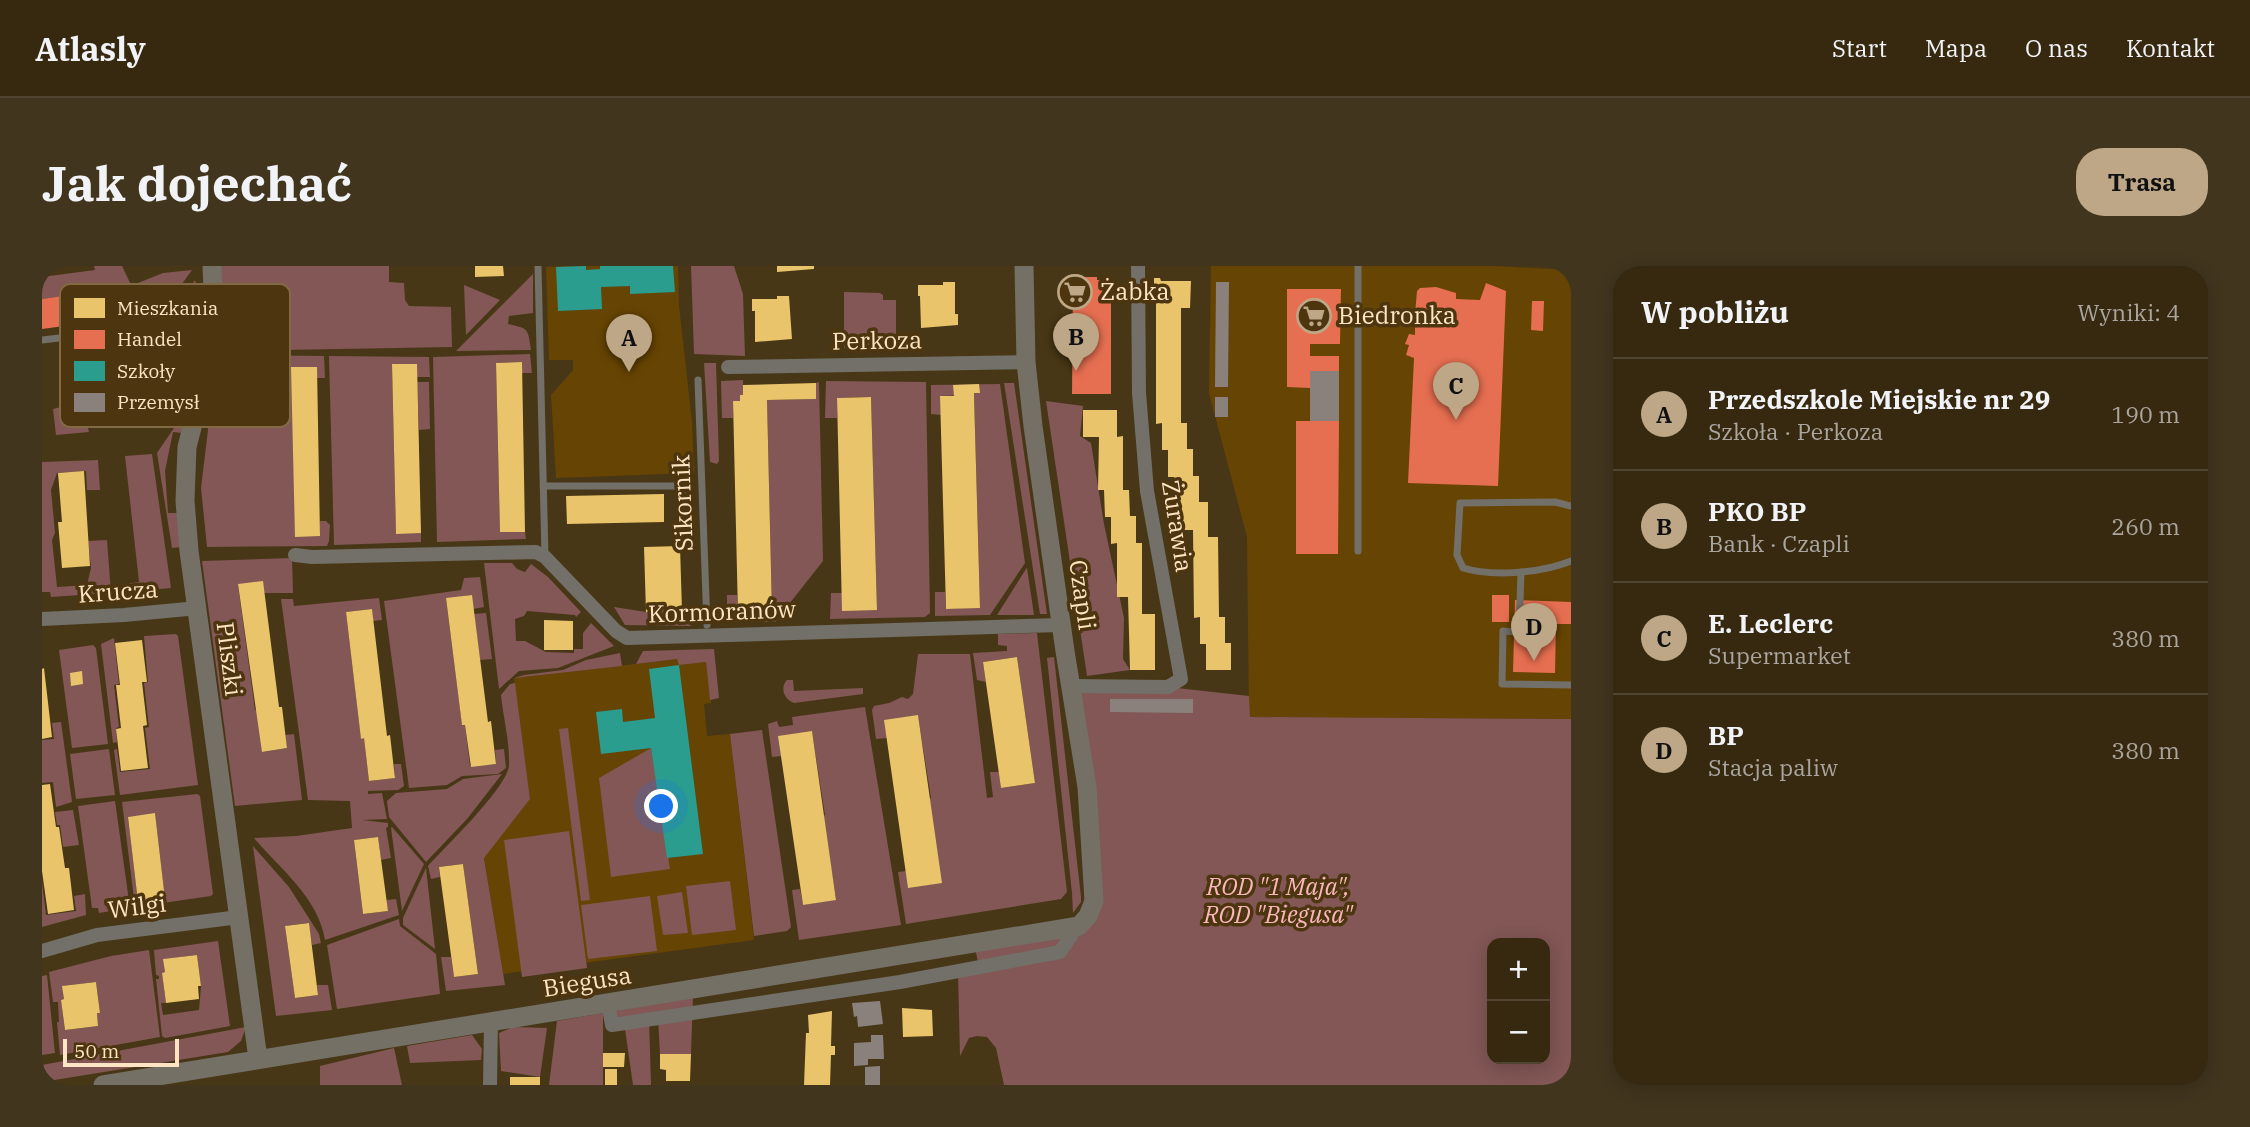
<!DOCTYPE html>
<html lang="pl">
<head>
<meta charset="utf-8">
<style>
	:root { --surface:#362910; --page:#41351e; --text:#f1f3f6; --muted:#aaa69f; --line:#504530; --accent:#bea786 }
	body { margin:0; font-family:"IBM Plex Serif",serif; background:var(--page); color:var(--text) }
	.controls { position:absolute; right:21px; bottom:21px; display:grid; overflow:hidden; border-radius:14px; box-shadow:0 4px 18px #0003 }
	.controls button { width:63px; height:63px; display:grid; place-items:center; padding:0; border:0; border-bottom:2px solid var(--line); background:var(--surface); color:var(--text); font:35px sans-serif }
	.scale { position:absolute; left:21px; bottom:18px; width:116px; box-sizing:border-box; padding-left:7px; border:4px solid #fde4c3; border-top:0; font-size:19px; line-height:24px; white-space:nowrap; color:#fde4c3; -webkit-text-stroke:5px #4d350f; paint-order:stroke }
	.you { position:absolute; left:620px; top:541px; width:24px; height:24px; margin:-18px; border:5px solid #fff; border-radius:50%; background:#1a73e8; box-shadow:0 0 0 10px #1a73e833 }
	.badge { display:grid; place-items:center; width:46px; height:46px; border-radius:50%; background:var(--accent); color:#111; font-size:23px; font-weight:700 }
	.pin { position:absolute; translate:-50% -58px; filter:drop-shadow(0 2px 4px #0008) }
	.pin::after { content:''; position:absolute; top:37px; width:24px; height:21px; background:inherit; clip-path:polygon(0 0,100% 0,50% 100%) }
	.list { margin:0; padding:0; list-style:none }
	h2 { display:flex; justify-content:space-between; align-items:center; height:91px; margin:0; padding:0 28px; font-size:30px }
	h2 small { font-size:23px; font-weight:400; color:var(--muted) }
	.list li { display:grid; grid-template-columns:46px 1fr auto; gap:21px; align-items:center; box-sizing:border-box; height:112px; padding:0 28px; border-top:2px solid var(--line) }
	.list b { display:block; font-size:26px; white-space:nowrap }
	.list p { margin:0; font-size:23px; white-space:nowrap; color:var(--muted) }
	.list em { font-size:23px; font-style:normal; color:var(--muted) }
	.map { position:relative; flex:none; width:1529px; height:819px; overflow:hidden; border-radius:28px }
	header { display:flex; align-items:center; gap:42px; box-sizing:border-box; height:98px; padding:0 35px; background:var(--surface); border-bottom:2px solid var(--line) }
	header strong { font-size:33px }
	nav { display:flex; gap:38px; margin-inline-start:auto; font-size:24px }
	.intro { display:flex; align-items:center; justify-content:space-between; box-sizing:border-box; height:168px; padding:0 42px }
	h1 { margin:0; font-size:49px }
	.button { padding:18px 32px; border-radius:28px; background:var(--accent); color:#111; font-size:24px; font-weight:700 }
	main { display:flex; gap:42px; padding:0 42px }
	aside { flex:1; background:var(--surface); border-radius:28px; box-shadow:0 4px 18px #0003 }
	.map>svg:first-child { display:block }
</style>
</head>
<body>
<header>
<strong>Atlasly</strong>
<nav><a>Start</a><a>Mapa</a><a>O nas</a><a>Kontakt</a></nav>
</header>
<div class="intro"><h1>Jak dojechać</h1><a class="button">Trasa</a></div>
<main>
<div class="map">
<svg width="1529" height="819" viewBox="0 0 1529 819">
	<rect width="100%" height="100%" fill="#483716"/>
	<path fill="#664403" d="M528,0H636L637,40L650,155L652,207L514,212L509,129L531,104V94H507L504,1Z
		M1169,0H1453L1529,4V453L1207,451L1205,271L1167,127Z
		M636,393L637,399L664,396L669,437L662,438L665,470L688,468L712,674L461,708L442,591L488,533L472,412Z"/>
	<path fill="#825755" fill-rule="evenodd" d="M52,0H80L90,21L0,33V11L53,4Z
		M178,0H347V16L362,17L363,34L367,40L409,41L410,81L179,85Z
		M649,0H692L701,28L703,90L652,88Z
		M150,4L119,47L98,35L96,17L121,7Z
		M491,8V47L467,50L466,58C486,63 486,61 489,84L414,85Z
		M153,14L163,65L142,134L120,138L147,63L160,64L127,51Z
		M422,19L458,34L424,69Z
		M802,26L838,27L841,29V34H854V80L802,82Z
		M488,88L490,107H480L479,96L454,97L458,266H483L484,273L395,276L391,91Z
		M175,89L282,90L283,112H275L274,101H250L254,270H278V255H284L288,259L287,275L285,280L165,281L159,222Z
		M287,90L387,91L388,111H375V98L350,99L354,267H379V276L292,279Z
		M662,97H674L677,195L675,198L668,196Z
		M701,114V129H698V135H691V152H680L679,115Z
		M784,115L884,116L888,347L883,351L788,353L789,327H800L835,343L829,131L795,132V152H783Z
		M375,116H387L388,163L377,164Z
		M777,116L781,295L733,356L685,355V329H695L696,347L730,346L725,134L774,133V117Z
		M962,117H972L1005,348H998Z
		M958,118L983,297L948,349L893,350V326H903L904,343L938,341L932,129L898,130L899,149L889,148V119Z
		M1004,135L1041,140L1038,170L1049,177L1062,258L1082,352L1081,393L1088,404L1045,410Z
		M39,136L47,166L14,169L11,143Z
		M134,159H141L140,167L131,166L123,205L126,247H136L140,281L130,282L115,187Z
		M110,188L129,322L84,326L83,318L97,316L83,190Z
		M56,194L58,224H45L44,205L15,207L9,224L13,267L10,274L15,321L45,319L49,302L46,275L65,274L69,327L9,331L8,326H0V196Z
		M250,292L251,327H222L196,319L213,444H215L221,486L245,482L243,469L252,468L260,534L193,540L160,295Z
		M442,297H470L475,303L483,306L489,298L506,311L539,346L534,351L533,349L485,345L482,350L473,353L474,375H483L504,386L532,387V383H541V367L549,357L572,380L516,402L477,405L457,423Z
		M985,302L992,349H955L984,303Z
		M438,311L442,341L431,343L429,329L404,333L420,458L423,459L428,500L454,498L453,484L462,483L464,502L456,508L420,510L405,519L367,522L342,335L419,324L422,312Z
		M337,332L340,354L331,355L330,343L304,346L319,472H322L327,515L353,512L352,498H359L362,520L356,524L326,525V528L340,527L345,553L320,554L346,557V561L344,562L349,592L339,594L336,571L312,574L321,648L346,645L344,634L354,633L357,649L283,674C276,631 238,603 212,572L254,570L310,562L308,535L266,534L239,333H251L252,340Z
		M572,341L604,346L640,345L649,360L583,359Z
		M444,347L450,393L438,394L432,348Z
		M995,367L1025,626L1019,633L864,658L856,606L864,605L887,533L889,532L876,450L845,472L834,473L830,444L832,440L847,437L860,431L866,433L871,428L876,388H928L945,532L951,531L948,506H957L959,522L993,517L975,391L941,396L944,416L935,414L931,387L965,385V380L956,379V368Z
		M134,368L136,370L156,519L78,529L72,484L75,483L78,506L108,503L103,462L107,461L102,417L106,416L102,370Z
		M72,372L77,418L72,419L77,461L74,462L75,476L71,477L59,378Z
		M51,379L54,382L66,478L30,482L17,384Z
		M672,383L677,432L668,434L664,396L637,399L635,393L594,398L601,385Z
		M578,387L580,400L472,412L482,409L521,404L544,394Z
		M1012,391L1039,631V636L1031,647L1030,627L1005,392Z
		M745,414H751L752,425L821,422V428L752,437C743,434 737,422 745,414Z
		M473,417L488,533L442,592L463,719L404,725L399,691H409L412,711L436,708L421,598L397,601L398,611L389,613L386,600C403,581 466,521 467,499C468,476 461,451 459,429L468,418Z
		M1029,420L1126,421L1207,430L1208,451L1529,453V819H962L954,782L945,771L935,770L927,772L918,790L916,706L937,701L932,677L1046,650ZM1450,677H1503V793H1450Z
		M823,441L859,659L757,674L750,624L758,623L761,639L794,633L781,550L783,549L770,466L739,490L730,491L726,458L735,455L737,461L751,459L750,451Z
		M19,456L30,536L14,541L11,516L0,517V474L12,473L10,457Z
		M526,462L548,634L539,635L517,463Z
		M720,464L749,661L745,665L712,670L688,468Z
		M609,482L628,603L569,611L557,512Z
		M67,483L73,529L34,533L28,488Z
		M460,508L425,553L384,596L347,551L345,535L354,527L405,523L421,513Z
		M155,528L158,530L171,628L169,630L93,641L80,536ZM113,548L123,633L96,636L86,551Z
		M73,535L88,642L57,647L56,642H50L36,540Z
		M31,544L37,579L21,581L18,559H15L13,546Z
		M350,561L382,598L360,645L349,562Z
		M527,565L545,702L480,711L462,574Z
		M211,580L247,621L277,668L279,677L270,679L266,657L243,660L253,732L276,729L275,719H286L290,744L234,750Z
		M384,602L393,683L361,659V652Z
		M688,615L694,664L650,669L644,620Z
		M0,616L4,649L34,645L32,630L43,628L44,649L0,661Z
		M640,626L646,667L621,669L615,630Z
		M608,630L615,685L546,693L539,639Z
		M357,653L358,660L394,688L398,728L295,743L285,679Z
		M176,675L188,760L123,772L120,770L114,713H117V710L114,709L112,684ZM155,689L159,720L157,744L121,749L119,737H124L120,707L123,706L122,693Z
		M107,684L118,771L18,789L15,756H17L16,736H11L7,706L69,690ZM54,716L58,746L55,747L56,760L23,764L19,734L22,733L21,720Z
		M5,709L13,787L0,789V710Z
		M651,731L649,788H618L616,752L607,753L609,819H591L583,763L570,759L568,746Z
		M561,747V819H507L515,755Z
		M204,761L199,775L186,786L0,816V799Z
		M471,761L505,762L498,811L459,805L457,767Z
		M430,769L440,783L439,794L368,797L365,780Z
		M352,782L360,819H278V800Z"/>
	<path fill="#e9c46a" d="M433,0H461L462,10L433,11Z
		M735,0H772V3L735,6Z
		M1112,12H1118L1119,15H1149L1148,42H1139V157H1145V183H1151V210H1157V236H1166V271H1176L1177,351H1183V377H1189V404H1164V378H1158V351L1152,352L1151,264H1133L1132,211H1126V184H1120V157L1114,158V23H1112Z
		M901,16H913V48H916V59L879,62L878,30H876V19H901Z
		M735,30H747L750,73L713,76V45H710V33H735Z
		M480,96L483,266H458L454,97Z
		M350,98H375L379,267L354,268Z
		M249,101H275L278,270L253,271Z
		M774,117V133L725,134L730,347L696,348L691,135H698V129H701V119Z
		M937,118L938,127H932V129L938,342L904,343L898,130H912L911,119Z
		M829,131L835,344L800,345L795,132Z
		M1041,144H1075V171L1081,170V224H1087L1088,250H1094V277H1100V348H1113V404H1088L1086,331H1075V277L1069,278V251H1063L1062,224H1056L1057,171H1041Z
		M42,205L48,300L20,302L16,256H20L16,207Z
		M622,228V256L525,258L524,230Z
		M638,280L640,345L604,346L602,281Z
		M221,315L237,441H240L245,482L220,486L196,318Z
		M430,329L446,456L449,455L454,498L429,501L423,459H420L404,332Z
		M330,343L345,470L348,469L353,512L327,515L322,472L319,473L304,346Z
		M502,354L531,355V384H502Z
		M100,374L105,416H100L105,459L101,460L106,502L79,505L74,463L79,462L74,419H78L73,377Z
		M975,391L993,517L959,522L941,396Z
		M2,402L10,471L0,473V403Z
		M40,405L41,418L29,420L28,407Z
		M876,449L900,617L866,622L842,454Z
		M770,465L794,634L761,639L736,470Z
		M8,518L14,561H17L23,602H27L32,644L6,648L0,605V519Z
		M113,547L123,633L96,636L86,551Z
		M336,571L346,645L321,648L312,574Z
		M421,598L436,708L412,711L397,601Z
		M267,657L276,729L253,732L243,660Z
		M155,689L159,720H156L157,733L124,737L120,707L123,706L121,693Z
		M54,716L58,747H55L56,760L23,764L19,734L22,733L20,720Z
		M860,742L890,744L891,770L861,771Z
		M790,745L789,780H793V789H789L788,819H762L764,767H767L766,749Z
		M561,787H583L582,801H561Z
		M618,788H649L648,815H624V804L618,803Z
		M563,803H575V819H563Z
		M468,811H498V819H468Z"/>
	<path fill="#e76f51" d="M1031,11H1055V14H1069V128H1030Z
		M1444,17L1464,25L1456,220L1366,217L1372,92L1364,89L1367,79L1363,78L1367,68L1373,69V58L1362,53L1363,48H1373L1375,25L1378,22L1394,21L1414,27V33L1438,34Z
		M84,21L88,51L81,52L93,139L64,143L52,56L0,63V33Z
		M1245,23H1299L1298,78H1268V90H1297V105H1268V122L1245,121Z
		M1490,35H1502L1501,65L1489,64Z
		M1254,155H1297L1296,288H1254Z
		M1450,329H1467V356H1450Z
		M1473,334L1529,336V358H1514L1513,407L1471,406Z"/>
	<path fill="#2a9d8f" d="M544,0V4L558,3V0H631L633,26L588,28V20L559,21L560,43L516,45L514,1Z
		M637,399L661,588L625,592L609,482L559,488L554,446L580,443L581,456L613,452L607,403Z"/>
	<path fill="#8a817c" d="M1174,16H1187L1186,121H1173Z
		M1268,105H1297V155H1268Z
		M1173,131H1186V151H1173Z
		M1068,433H1151V447L1068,446Z
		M838,735L841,758L816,761L815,750L812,751L810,737Z
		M829,769H841L842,793H826V799L812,800V777L829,776Z
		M838,800V819H823V801Z"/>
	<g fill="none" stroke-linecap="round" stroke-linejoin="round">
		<path stroke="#727068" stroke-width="7" d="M496,0L503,290
			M1316,0V285
			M0,74L42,69L55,158L153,146
			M656,114L665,359
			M501,220H640V260
			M1529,240L1513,236L1418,237L1415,289L1421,302C1450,311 1500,307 1529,295
			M1479,306L1477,366L1461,365L1460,418L1529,419"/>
		<path stroke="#727068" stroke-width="14" d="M686,101L984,96
			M253,289L270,291L494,286L503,291L574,365L585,372L1019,359
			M0,353L82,349L156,342
			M1029,420L1126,421L1139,413L1105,225L1097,127L1096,0
			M0,685L55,669L197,651
			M566,737L570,759L858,716L1018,686L1029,670L1028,661
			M448,819L449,756"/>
		<path stroke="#747066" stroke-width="19" d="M170,0L173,71L145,181L143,235L147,285L216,793
			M61,819L1037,660L1046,650L1052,635L1045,521L1023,385L991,160L984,96L982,0"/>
	</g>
	<defs>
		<g id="supermarket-ring" transform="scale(1.75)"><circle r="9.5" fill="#4d350f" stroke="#bea786" stroke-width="1.5"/><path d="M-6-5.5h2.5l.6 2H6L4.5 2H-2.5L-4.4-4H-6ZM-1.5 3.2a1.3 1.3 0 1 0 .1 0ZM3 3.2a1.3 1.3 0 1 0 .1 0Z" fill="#bea786"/></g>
	</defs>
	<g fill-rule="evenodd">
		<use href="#supermarket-ring" x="1033" y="26"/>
		<use href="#supermarket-ring" x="1272" y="50"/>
	</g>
	<g text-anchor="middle" stroke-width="7" stroke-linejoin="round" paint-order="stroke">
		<g font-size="24" fill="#fde4c3" stroke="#4d350f" text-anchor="start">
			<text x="1058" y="34">Żabka</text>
			<text x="1296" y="58">Biedronka</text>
		</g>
		<g font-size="24" fill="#fde4c3" stroke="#4d350f">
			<text transform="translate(835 75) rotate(-1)" y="8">Perkoza</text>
			<text transform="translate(641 237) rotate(-92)" y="8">Sikornik</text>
			<text transform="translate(1135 260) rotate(81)" y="8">Żurawia</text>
			<text transform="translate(76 326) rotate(-4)" y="8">Krucza</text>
			<text transform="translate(1040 329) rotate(82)" y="8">Czapli</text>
			<text transform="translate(680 346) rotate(-2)" y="8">Kormoranów</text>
			<text transform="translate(187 393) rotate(83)" y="8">Pliszki</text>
			<text transform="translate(95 641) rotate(-7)" y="8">Wilgi</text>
			<text transform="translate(545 716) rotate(-9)" y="8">Biegusa</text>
		</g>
		<g font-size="24" font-style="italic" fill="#fab8bc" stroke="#4d350f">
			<text x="1236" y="629">ROD "1 Maja",<tspan x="1236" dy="28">ROD "Biegusa"</tspan></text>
		</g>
	</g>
	<rect x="18" y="18" width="230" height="143" rx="10" fill="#4d350f" stroke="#826a45" stroke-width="2"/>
	<rect x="32" y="32" width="31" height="20" fill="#e9c46a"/>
	<rect x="32" y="64" width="31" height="19" fill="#e76f51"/>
	<rect x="32" y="95" width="31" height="20" fill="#2a9d8f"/>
	<rect x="32" y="127" width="31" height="19" fill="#8a817c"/>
	<g font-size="19" fill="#fde4c3">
		<text x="75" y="49">Mieszkania</text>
		<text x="75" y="80">Handel</text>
		<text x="75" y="112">Szkoły</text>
		<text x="75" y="143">Przemysł</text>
	</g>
</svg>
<div class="controls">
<button>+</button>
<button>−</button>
</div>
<div class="scale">50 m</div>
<div class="you"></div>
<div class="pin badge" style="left:587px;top:106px">A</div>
<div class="pin badge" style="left:1034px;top:105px">B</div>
<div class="pin badge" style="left:1414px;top:154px">C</div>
<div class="pin badge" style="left:1492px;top:395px">D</div>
</div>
<aside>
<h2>W pobliżu<small>Wyniki: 4</small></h2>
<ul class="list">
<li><span class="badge">A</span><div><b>Przedszkole Miejskie nr 29</b><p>Szkoła · Perkoza</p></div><em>190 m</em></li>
<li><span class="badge">B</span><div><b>PKO BP</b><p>Bank · Czapli</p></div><em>260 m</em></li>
<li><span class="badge">C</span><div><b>E. Leclerc</b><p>Supermarket</p></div><em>380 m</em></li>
<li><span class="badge">D</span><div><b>BP</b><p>Stacja paliw</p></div><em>380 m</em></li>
</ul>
</aside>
</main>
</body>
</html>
